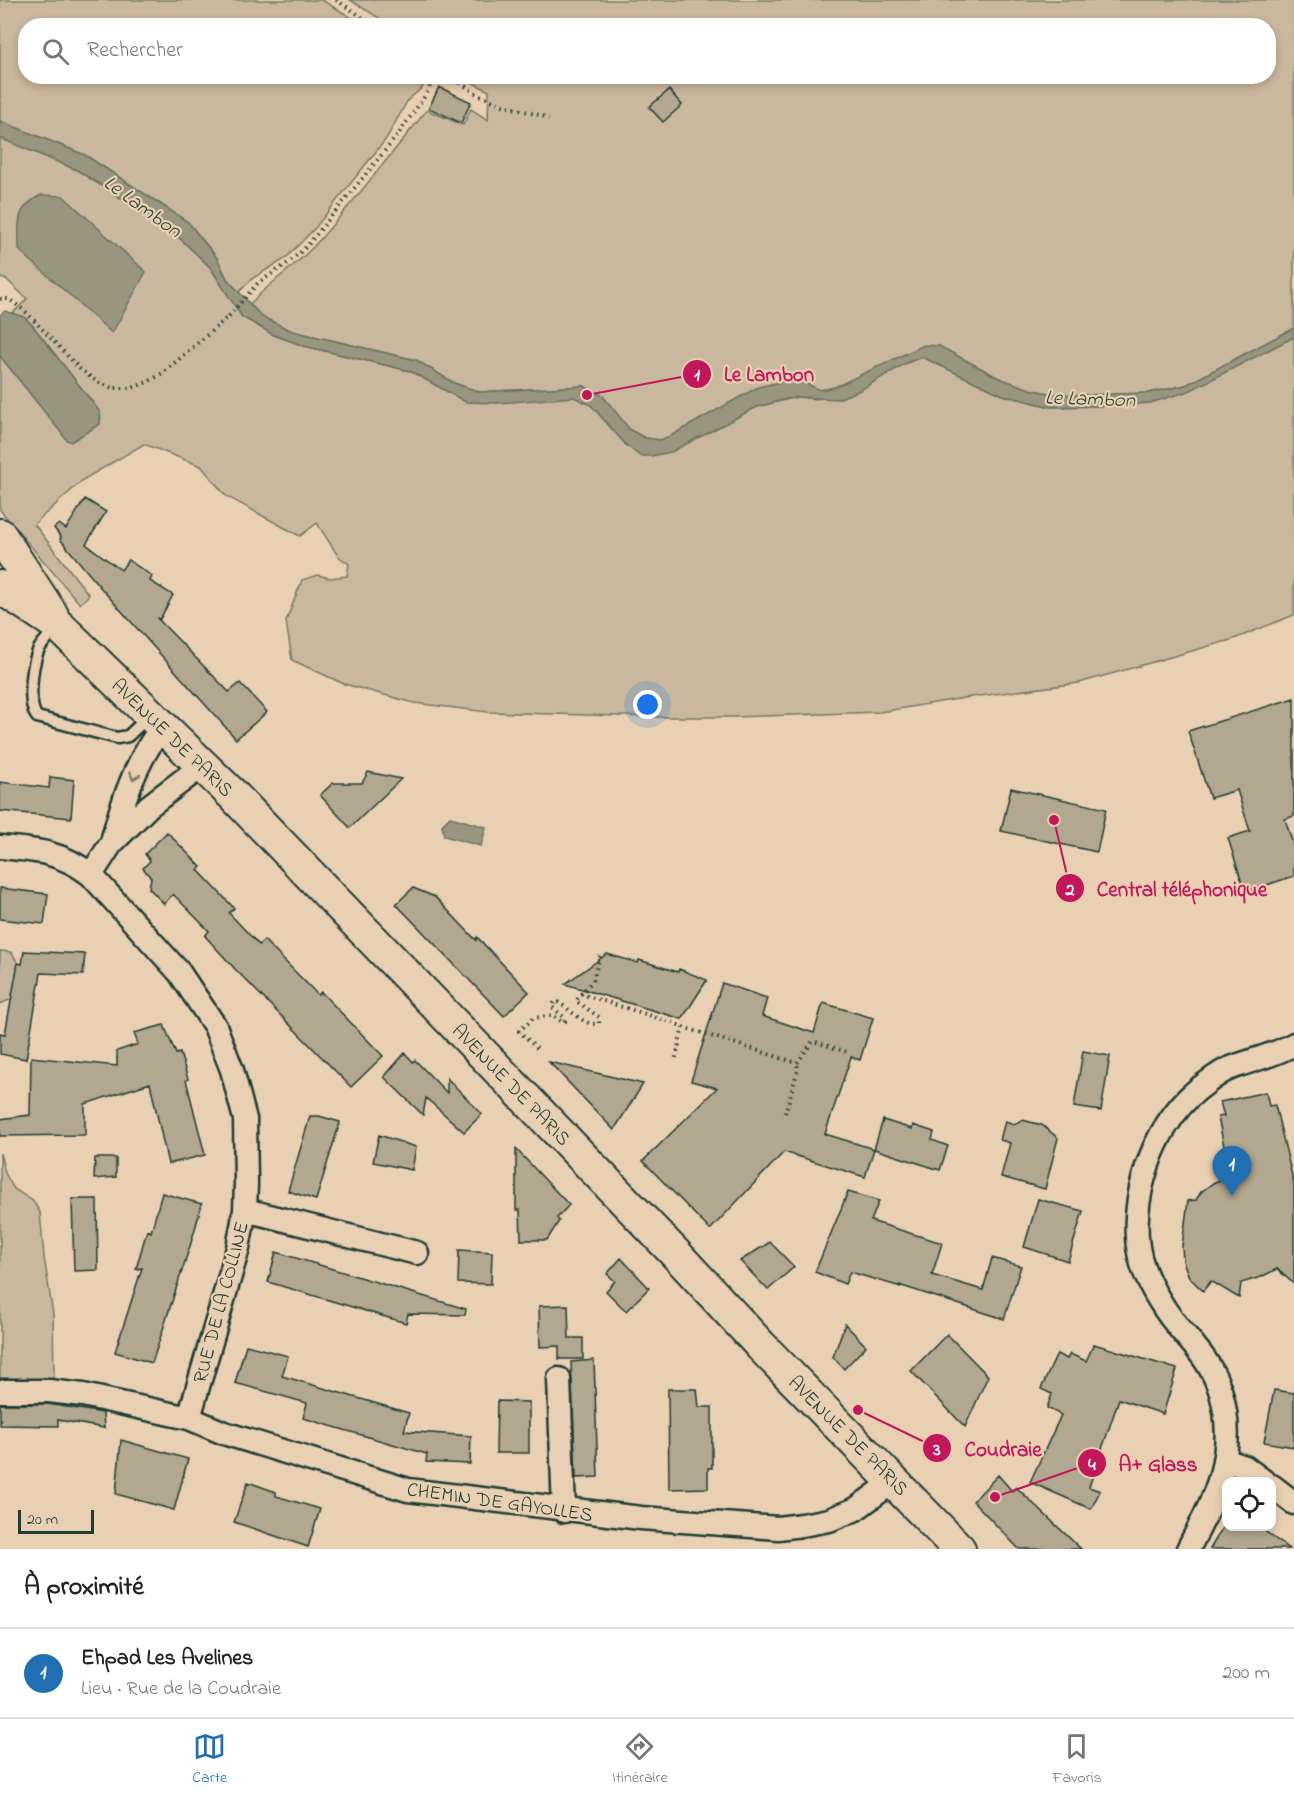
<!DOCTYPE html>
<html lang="fr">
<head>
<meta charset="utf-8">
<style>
	:root { --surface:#fff; --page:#f2f2f2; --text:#222; --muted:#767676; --line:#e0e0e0; --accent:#1f6fb2 }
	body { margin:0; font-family:"Indie Flower",sans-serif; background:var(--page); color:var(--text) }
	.controls { position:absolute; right:18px; bottom:18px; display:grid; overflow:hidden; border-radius:12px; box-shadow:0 3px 9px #0003 }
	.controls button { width:54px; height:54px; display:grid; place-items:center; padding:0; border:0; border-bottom:2px solid var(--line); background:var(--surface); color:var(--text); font:30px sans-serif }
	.scale { position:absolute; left:18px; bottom:15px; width:76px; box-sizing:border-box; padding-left:6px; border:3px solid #1f3d34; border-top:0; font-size:16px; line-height:21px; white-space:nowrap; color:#1f3d34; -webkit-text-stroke:4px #ead0b2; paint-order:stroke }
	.you { position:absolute; left:648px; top:705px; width:21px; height:21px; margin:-15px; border:4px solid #fff; border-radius:50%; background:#1a73e8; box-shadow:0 0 0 9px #1a73e833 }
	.badge { display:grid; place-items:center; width:39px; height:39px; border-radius:50%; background:var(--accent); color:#fff; font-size:20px; font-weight:700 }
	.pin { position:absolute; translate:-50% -50px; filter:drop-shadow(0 2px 3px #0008) }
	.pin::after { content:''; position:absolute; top:32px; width:21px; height:18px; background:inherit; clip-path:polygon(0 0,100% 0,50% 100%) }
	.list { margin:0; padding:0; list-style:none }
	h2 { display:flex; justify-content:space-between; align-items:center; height:78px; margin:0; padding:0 24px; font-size:26px }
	h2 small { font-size:20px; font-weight:400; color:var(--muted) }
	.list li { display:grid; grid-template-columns:39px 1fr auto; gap:18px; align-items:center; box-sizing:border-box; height:90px; padding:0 24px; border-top:2px solid var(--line) }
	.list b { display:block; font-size:22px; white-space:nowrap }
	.list p { margin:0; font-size:20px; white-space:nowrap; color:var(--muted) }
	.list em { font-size:20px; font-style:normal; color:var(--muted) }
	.icon { flex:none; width:33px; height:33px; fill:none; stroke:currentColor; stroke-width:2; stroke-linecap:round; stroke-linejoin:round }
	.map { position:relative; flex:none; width:1294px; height:1549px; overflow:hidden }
	.search { position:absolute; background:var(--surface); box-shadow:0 3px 9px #0003; left:18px; right:18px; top:18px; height:66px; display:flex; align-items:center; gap:15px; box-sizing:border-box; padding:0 21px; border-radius:24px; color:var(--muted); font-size:22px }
	.sheet { height:168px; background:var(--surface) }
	nav { display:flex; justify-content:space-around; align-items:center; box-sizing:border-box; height:84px; border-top:2px solid var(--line); background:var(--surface); font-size:16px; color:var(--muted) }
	nav a { display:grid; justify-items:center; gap:3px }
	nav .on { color:var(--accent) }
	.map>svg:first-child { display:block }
</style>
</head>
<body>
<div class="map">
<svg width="1294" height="1549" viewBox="0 0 1294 1549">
	<rect width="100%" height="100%" fill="#ead0b2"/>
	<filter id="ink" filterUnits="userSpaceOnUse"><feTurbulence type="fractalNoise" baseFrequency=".0167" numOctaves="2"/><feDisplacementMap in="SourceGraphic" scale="12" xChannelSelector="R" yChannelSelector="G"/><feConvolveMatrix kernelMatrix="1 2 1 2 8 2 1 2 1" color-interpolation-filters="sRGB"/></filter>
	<g filter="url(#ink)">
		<path fill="#c9b89d" stroke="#747a68" stroke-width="1.5" d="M0,0H322L364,25L26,26V76H414L423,87L408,100L386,139L315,228L285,259L253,278L239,292L227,279L217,258L188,222L85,155L0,121Z
			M350,0H1294V328L1186,385L1149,393L1084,395L1053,394L1029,389L999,378L939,346L835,387L820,390L802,382L661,440L645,438L630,430L602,395L584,386L480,392L454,383L416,360L292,331L262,317L250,304C270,282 295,267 315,245C354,202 390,155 427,110L463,125L471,109L488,120L489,91L462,77L1268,76V26H392Z
			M0,138L77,170L171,230L210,267L242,317L274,335L304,346L410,371L466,402L574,396L591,405L626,445L640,456L757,407L797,397L817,399L922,357L1003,395L1051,407L1104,406L1150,403L1294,337V615L1234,639L1079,683L964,698L880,712L734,717H654L488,712L414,703L344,684L292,660L286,621L302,580L318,575L330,578L347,576L349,564L338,556L317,523L300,536L226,496L201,466L144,444L84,479L34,524L89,595L80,604L0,510V356L67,440L101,419L100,412L33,326L24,317L13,313L27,299L7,280L0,278Z
			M0,951L11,952L18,963L12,999L0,1004Z
			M0,1153L5,1173L14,1189L33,1201L40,1212L44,1257L53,1314L54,1375L51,1384L0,1383Z"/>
		<path fill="#999680" stroke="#687262" stroke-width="1.5" d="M0,121L85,155L188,222L217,258L227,279L262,317L292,331L416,360L454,383L480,392L584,386L602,395L630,430L645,438L661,440L674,434L758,387L785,381L802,382L820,390L835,387L924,345L939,346L999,378L1030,389L1053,394L1084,395L1149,393L1186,385L1294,328V337L1189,391L1150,403L1104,406L1051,407L1003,395L922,357L908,362L860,390L838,399L797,397L779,401L757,407L671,452L651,456H640L626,445L591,405L574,397L498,403L466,402L410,371L304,346L274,335L242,317L210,267L171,230L77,170L0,138Z
			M41,195L63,196L146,272L112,333L19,250C19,222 14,209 41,195Z
			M5,311L24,317L33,326L100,412V424L71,442L67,440L0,356V315Z
			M450,817L486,827L481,846L444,836L442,825Z"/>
		<path fill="#b2a78f" stroke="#1f3d34" stroke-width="1.5" d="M439,87L471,102L461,123L429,108Z
			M669,90L682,105L663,122L649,107Z
			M85,499L106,512L86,544L121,570L128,560L152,576L150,581L173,595L160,619L157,618L229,692L240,683L267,712L236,739L100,587L60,539L61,537L54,528L59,524L66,529Z
			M1294,698V816L1285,819L1294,847V876L1245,892L1228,838L1250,831L1237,790L1210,798L1188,731Z
			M368,772L401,779L350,828L320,795L333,783H362Z
			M50,777L74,780L71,818L0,811V782L49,788Z
			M1011,788L1106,809L1097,852L1001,831Z
			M167,832L201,867L198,870L234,908L229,913L259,945L264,940L318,995L321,992L383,1056L351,1087L235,969L205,936L209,931L173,894L164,904L149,888L151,878L143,868L150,861L145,854Z
			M0,888L48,894L44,924L0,919Z
			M413,888L435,897L476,940L477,937L529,992L504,1016L396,904Z
			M24,951L85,954L83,975L41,973L26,1059L0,1054V1033L5,1034L18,963L22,964Z
			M607,954L638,963L639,960L678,972L679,969L707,980L682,1019L565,984Z
			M722,983L767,998L762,1016L814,1033L823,1003L873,1018L860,1060L851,1057L825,1134L874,1149L865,1177L784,1152L710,1230L643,1161L717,1088L691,1081Z
			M164,1025L176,1054L180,1053L188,1079L186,1080L205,1155L168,1164L150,1083L85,1104V1135L0,1136V1119L30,1115L31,1057L117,1066V1051L138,1044L134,1033Z
			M1083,1051L1110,1056L1101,1111L1074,1107Z
			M405,1053L413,1062L415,1060L447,1093V1078L482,1114L464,1132L426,1098L423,1115L384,1077Z
			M549,1062L605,1075L643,1084L614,1130Z
			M1266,1092L1269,1106L1275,1105L1294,1184V1284L1277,1269L1261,1277L1241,1283L1239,1298L1211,1281L1203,1291L1189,1277L1183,1261L1182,1246L1188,1201L1196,1200L1201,1192L1213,1183L1230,1175L1218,1117L1224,1116L1220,1102Z
			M310,1116H319L340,1122L316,1200L288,1191Z
			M883,1120L912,1129L913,1125L934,1132L932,1140L948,1146L940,1170L874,1149Z
			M1022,1120L1042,1125L1058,1138L1045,1189L1001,1177L1010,1143L1000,1140L1005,1121L1014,1124Z
			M379,1135L416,1147L412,1170L373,1162Z
			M516,1149L569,1205L557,1218L559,1221L547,1240H521L520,1210H516Z
			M95,1158H116V1177L94,1179Z
			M848,1192L879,1201L871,1221L942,1243L932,1275L983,1290L992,1258L1021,1266L1004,1319L899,1285L901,1287L850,1272L845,1284L815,1272Z
			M162,1193L202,1204L191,1243L152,1363L115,1352L142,1268L136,1269L147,1230L151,1232Z
			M72,1199H97L98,1270L74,1271Z
			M1038,1199L1083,1211L1068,1261L1024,1247Z
			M770,1242L794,1267L768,1290L740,1261Z
			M459,1250L492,1252L491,1284L458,1283Z
			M276,1252L466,1309L465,1315L408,1314L406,1323L268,1282Z
			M621,1258L649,1288L626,1311L606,1291L615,1281L607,1274Z
			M568,1305L569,1338H583V1359H559V1346L540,1347L539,1306Z
			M845,1324L866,1346L844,1369L833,1357Z
			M947,1334L988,1376L965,1427L911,1371Z
			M1094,1344L1177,1369L1163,1414L1119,1399L1089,1487L1100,1491L1091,1509L1030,1482L1061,1415L1047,1408L1052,1394L1041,1389L1057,1354L1067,1359L1070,1354L1086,1361Z
			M246,1345L288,1356L282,1376L409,1413L404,1431L471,1436L470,1464L426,1462L427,1454L303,1418L307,1403L235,1383Z
			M594,1360L598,1477L576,1478L571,1362Z
			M668,1389H697L699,1407H712V1468H708V1488L669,1489Z
			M1274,1390L1294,1393V1447L1264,1442Z
			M497,1401L529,1402V1453H496Z
			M0,1404H48L103,1413L104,1428L58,1420V1426L0,1425Z
			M121,1440L188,1459L174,1510L116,1494Z
			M998,1475L1012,1491L1016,1487L1081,1549H1019L973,1501Z
			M248,1482L276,1492V1496L320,1509L308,1547L234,1522Z
			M1223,1527H1259L1289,1549H1210Z"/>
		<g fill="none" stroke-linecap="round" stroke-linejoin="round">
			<g stroke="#1f3d34" stroke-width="15">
				<path id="lane" d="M57,628C51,635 42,642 38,651C32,666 27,704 37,717L117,738L128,736L149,716"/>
			</g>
			<g stroke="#1f3d34" stroke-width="27">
				<path id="street" d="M112,842C122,802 137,758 163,726
					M0,847C36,850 62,852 91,875L179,972L215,1026L232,1070L245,1119L246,1183L245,1210L238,1248L189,1418
					M91,875L111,844L149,806L203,765
					M245,1210L417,1253
					M559,1379L564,1511
					M0,1391H49L83,1395L189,1418L224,1433L408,1490L641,1518L778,1528L802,1525L829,1520L856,1509L894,1481
					M1224,1460L1245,1467L1265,1482
					M1272,1486L1294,1503
					M1188,1549C1215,1498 1238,1453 1221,1393C1208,1351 1181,1337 1161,1303C1152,1289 1144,1273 1140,1257C1127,1203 1153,1126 1196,1091C1205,1084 1216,1075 1226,1070C1249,1060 1272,1057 1294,1044"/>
			</g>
			<g stroke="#1f3d34" stroke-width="36">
				<path id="secondary" d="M0,535L52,615
					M0,587L59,626L232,794L675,1253L761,1346L959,1549"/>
			</g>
			<path stroke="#1f3d34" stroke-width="4" stroke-dasharray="1.5 4.5" stroke-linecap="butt" d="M336,0L376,26
				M450,76L477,94L503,105L549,118
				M0,299H9L25,311L80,369L96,381L112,388H132L148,382L164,372L228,317L258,283L288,263L307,246L397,136L429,90L432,76
				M581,994L593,980L601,953
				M683,1027L797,1063L813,1041L847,1052
				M537,1048L519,1031L534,1018L553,1015L562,1022L565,1021V1018L552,1007L555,1001C569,1006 583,1028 599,1023V1017L576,1001L581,994L674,1023L683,1027L675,1061
				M785,1113L798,1070L797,1063"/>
			<use href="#lane" stroke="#ead0b2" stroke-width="10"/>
			<use href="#street" stroke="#ead0b2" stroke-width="22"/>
			<use href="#secondary" stroke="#ead0b2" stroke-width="32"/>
		</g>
		<defs><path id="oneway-chevron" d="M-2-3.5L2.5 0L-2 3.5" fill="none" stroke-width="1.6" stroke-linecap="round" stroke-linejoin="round" transform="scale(1.5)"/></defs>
		<use stroke="#7a7f6d" href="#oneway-chevron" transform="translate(134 776) rotate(111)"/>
	</g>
	<g text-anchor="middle" stroke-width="4.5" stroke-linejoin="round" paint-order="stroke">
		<g font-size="20" fill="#1f3d34" stroke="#ead0b2">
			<text transform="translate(173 737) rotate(44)" y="7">AVENUE DE PARIS</text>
			<text transform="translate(512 1084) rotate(46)" y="7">AVENUE DE PARIS</text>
			<text transform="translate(220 1302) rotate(-75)" y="7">RUE DE LA COLLINE</text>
			<text transform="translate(849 1435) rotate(45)" y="7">AVENUE DE PARIS</text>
			<text transform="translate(500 1501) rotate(8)" y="7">CHEMIN DE GAYOLLES</text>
		</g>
		<g font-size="21" font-style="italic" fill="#2b463c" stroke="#ead0b2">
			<text transform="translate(143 206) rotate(36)" y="7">Le Lambon</text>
			<text transform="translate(1090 398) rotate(2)" y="7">Le Lambon</text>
		</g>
	</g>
	<path fill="none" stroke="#c2185b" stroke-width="2" d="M587 395L697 374M1054 820L1070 888M858 1410L937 1448M995 1497L1092 1463"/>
	<g fill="#c2185b" stroke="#ead0b2" stroke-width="2">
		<circle cx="587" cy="395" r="6"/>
		<circle cx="1054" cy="820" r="6"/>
		<circle cx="858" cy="1410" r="6"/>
		<circle cx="995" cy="1497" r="6"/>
		<circle cx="697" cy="374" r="15"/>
		<circle cx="1070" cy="888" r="15"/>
		<circle cx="937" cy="1448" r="15"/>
		<circle cx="1092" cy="1463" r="15"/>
	</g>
	<g font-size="18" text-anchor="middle" font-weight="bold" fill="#fff">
		<text x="697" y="380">1</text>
		<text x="1070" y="895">2</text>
		<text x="937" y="1455">3</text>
		<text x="1092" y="1470">4</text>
	</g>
	<g font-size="21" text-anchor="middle" font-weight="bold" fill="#c2185b" stroke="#ead0b2" stroke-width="4.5" stroke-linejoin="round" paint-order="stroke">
		<text x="769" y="381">Le Lambon</text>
		<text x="1182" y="896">Central téléphonique</text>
		<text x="1003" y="1456">Coudraie</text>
		<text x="1158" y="1471">A+ Glass</text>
	</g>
</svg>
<div class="controls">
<button><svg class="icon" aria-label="locate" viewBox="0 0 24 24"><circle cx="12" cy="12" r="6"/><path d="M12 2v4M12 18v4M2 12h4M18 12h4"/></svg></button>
</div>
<div class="scale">20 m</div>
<div class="you"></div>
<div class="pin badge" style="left:1232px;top:1196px">1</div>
<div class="search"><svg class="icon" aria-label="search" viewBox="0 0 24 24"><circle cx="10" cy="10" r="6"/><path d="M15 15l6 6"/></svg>Rechercher</div>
</div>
<section class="sheet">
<h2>À proximité<small></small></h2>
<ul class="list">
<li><span class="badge">1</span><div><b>Ehpad Les Avelines</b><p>Lieu · Rue de la Coudraie</p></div><em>200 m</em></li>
</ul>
</section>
<nav>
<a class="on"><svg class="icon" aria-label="map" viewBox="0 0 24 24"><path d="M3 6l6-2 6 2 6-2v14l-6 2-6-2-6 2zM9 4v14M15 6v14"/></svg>Carte</a>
<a><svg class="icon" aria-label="directions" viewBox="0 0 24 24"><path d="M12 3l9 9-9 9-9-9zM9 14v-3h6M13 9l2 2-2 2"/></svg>Itinéraire</a>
<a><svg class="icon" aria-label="saved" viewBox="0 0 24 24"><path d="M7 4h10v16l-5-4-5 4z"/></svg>Favoris</a>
</nav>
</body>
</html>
